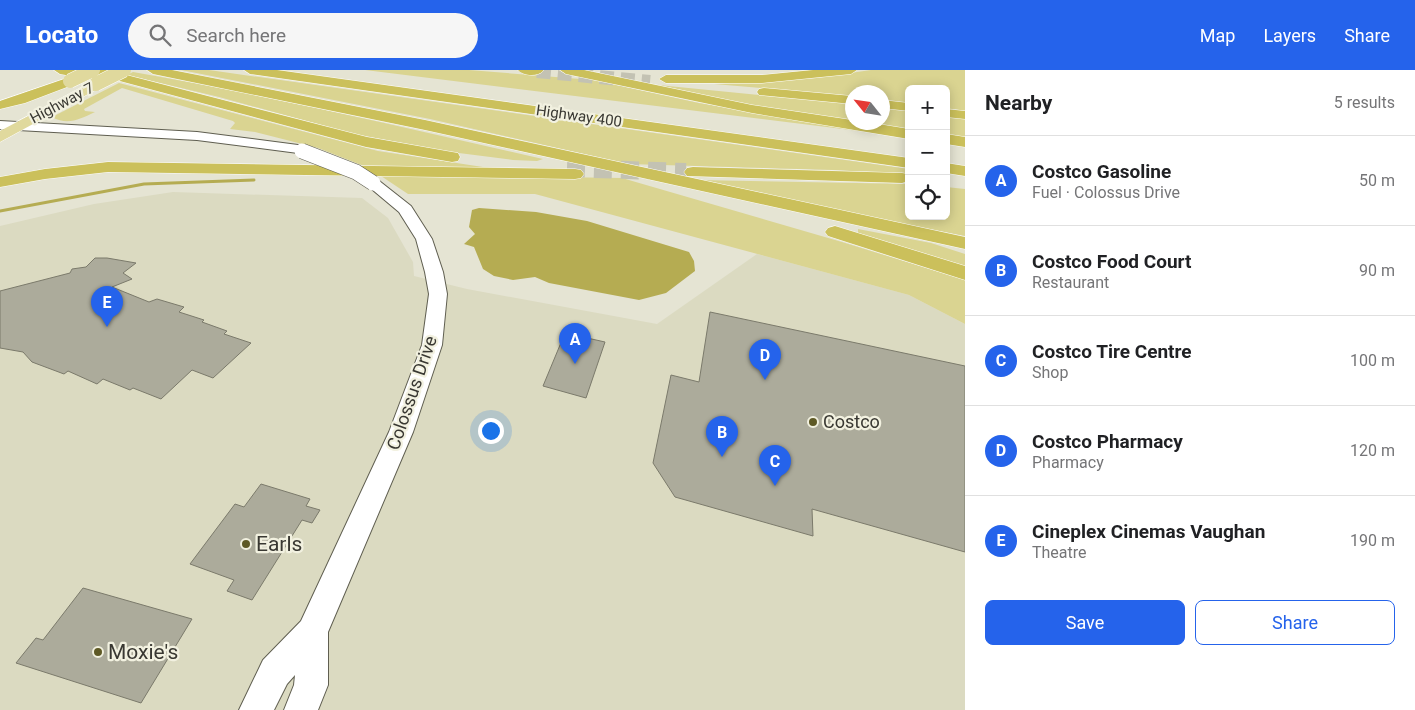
<!DOCTYPE html>
<html lang="en">
<head>
<meta charset="utf-8">
<style>
	:root { --surface:#fff; --page:#f6f6f6; --text:#202124; --muted:#757577; --line:#e0e0e0; --accent:#2563eb }
	body { margin:0; font-family:Roboto,sans-serif; background:var(--page); color:var(--text) }
	.controls { position:absolute; right:15px; top:15px; display:grid; overflow:hidden; border-radius:8px; box-shadow:0 2px 12px #0003 }
	.controls button { width:45px; height:45px; display:grid; place-items:center; padding:0; border:0; border-bottom:1px solid var(--line); background:var(--surface); color:var(--text); font:25px sans-serif }
	.compass { position:absolute; left:845px; top:15px; width:45px; height:45px; border-radius:50%; background:var(--surface); box-shadow:0 2px 12px #0003; rotate:300deg }
	.you { position:absolute; left:490px; top:360px; width:18px; height:18px; margin:-12px; border:4px solid #fff; border-radius:50%; background:#1a73e8; box-shadow:0 0 0 8px #1a73e833 }
	.badge { display:grid; place-items:center; width:32px; height:32px; border-radius:50%; background:var(--accent); color:#fff; font-size:16px; font-weight:700 }
	.pin { position:absolute; translate:-50% -41px; filter:drop-shadow(0 1px 2px #0008) }
	.pin::after { content:''; position:absolute; top:26px; width:18px; height:15px; background:inherit; clip-path:polygon(0 0,100% 0,50% 100%) }
	.list { margin:0; padding:0; list-style:none }
	h2 { display:flex; justify-content:space-between; align-items:center; height:65px; margin:0; padding:0 20px; font-size:21px }
	h2 small { font-size:16px; font-weight:400; color:var(--muted) }
	.list li { display:grid; grid-template-columns:32px 1fr auto; gap:15px; align-items:center; box-sizing:border-box; height:90px; padding:0 20px; border-top:1px solid var(--line) }
	.list b { display:block; font-size:19px; white-space:nowrap }
	.list p { margin:0; font-size:16px; white-space:nowrap; color:var(--muted) }
	.list em { font-size:16px; font-style:normal; color:var(--muted) }
	.actions { display:flex; gap:10px; padding:15px 20px }
	.actions a { flex:1; padding:11px 0; border:1px solid var(--accent); border-radius:8px; text-align:center; font-size:18px; color:var(--accent) }
	.actions .main { background:var(--accent); color:#fff }
	.icon { flex:none; width:28px; height:28px; fill:none; stroke:currentColor; stroke-width:2; stroke-linecap:round; stroke-linejoin:round }
	.map { position:relative; flex:none; width:965px; height:640px; overflow:hidden }
	header { display:flex; align-items:center; gap:30px; box-sizing:border-box; height:70px; padding:0 25px; background:var(--accent); color:#fff }
	header strong { font-size:24px }
	nav { display:flex; gap:28px; margin-inline-start:auto; font-size:18px }
	.search { width:350px; height:45px; background:var(--page); display:flex; align-items:center; gap:12px; box-sizing:border-box; padding:0 18px; border-radius:28px; color:var(--muted); font-size:19px }
	main { display:flex }
	aside { flex:1; background:var(--surface) }
	.map>svg:first-child { display:block }
</style>
</head>
<body>
<header>
<strong>Locato</strong>
<div class="search"><svg class="icon" aria-label="search" viewBox="0 0 24 24"><circle cx="10" cy="10" r="6"/><path d="M15 15l6 6"/></svg>Search here</div>
<nav><a>Map</a><a>Layers</a><a>Share</a></nav>
</header>
<main>
<div class="map">
<svg width="965" height="640" viewBox="0 0 965 640">
	<rect width="100%" height="100%" fill="#e5e4d3"/>
	<path fill="#dbdac1" d="M173,122L362,128L388,148L413,192L414,206L467,219L657,254L757,184L909,225L965,254V640H0V156L94,134Z"/>
	<path fill="#dad491" d="M181,0H209L909,99V104L833,100L628,94L430,49Z
		M365,0H469L593,10L699,33L875,63Z
		M871,0H965V41L946,38V19H909V33L883,30L882,22H852V26L714,14L816,8Z
		M133,2C271,26 407,58 543,89L537,91L513,90L451,82L354,64L219,27L127,5Z
		M119,13L378,81L496,99L364,96L318,78L255,62L230,59L235,53L233,51L122,18L84,39L85,41L95,42C80,49 68,56 52,47Z
		M658,15L852,34V52L745,34Z
		M883,37L909,41V61L855,53L882,52Z
		M946,46L965,49V69L946,66Z
		M378,104L622,108L842,172L965,210V254L909,225L535,124H408Z
		M697,110L909,114V146H946V117L965,119V166L842,142Z
		M858,159L931,173L965,184V196L858,163Z"/>
	<path fill="#b5ac52" d="M479,138L536,142L587,151L689,182L694,191L695,201L666,223L639,230L549,213L535,207L513,210L494,206L483,199L474,177L464,174L475,164L469,157L472,140Z"/>
	<g fill="none" stroke-linecap="round" stroke-linejoin="round">
		<path stroke="#b5ac52" stroke-width="3" d="M0,141L144,114L254,110"/>
	</g>
	<path fill="#acab9b" stroke="#7b7a6b" d="M95,188H107L136,193L123,203L132,209L112,217L149,232L157,229L184,237L179,242L204,250L202,252L227,261L224,264L251,273L213,308L192,300L161,329L133,318L130,320L103,309L97,314L68,301L64,304L32,292L23,282L0,278V221L70,203L72,199L86,197Z
		M710,242L965,296V482L812,439L813,466L675,427L653,393L671,305L699,312Z
		M565,263L605,272L586,328L543,316Z
		M261,414L310,429L306,436L320,440L312,453L302,450L252,530L227,521L234,510L190,494L235,434L244,437Z
		M83,518L192,549L141,633L16,593L36,568L43,570Z"/>
	<g fill="none" stroke-linecap="round" stroke-linejoin="round">
		<path stroke="#c3c2b3" stroke-width="14" stroke-dasharray="14 7" stroke-linecap="butt" d="M537,1L650,12"/>
		<path stroke="#c3c2b3" stroke-width="18" stroke-dasharray="18 9" stroke-linecap="butt" d="M567,98L686,102"/>
		<g stroke="#5f5e50" stroke-width="2">
			<path id="minor" d="M0,51L197,62L298,75L305,79L298,83L197,70L0,59Z
				M373,109L378,110L411,136L432,169L443,202L447,224L442,275L413,362L328,562V615L318,640H284L294,615L295,605L287,614L274,640H239L263,590L301,551L389,362L422,275L429,224L425,202L416,169L399,142L368,116L366,113L368,110Z"/>
		</g>
		<g stroke="#fff" stroke-width="1">
			<path id="major" d="M96,10L101,11L103,14L101,17L0,72V61Z"/>
		</g>
		<g stroke="#fff" stroke-width="1">
			<path id="highway" d="M54,0H107L367,67L452,82L458,83L460,87L458,91L452,92L366,77L116,10L110,13L60,4Z
				M147,0H172L425,50L965,167V179L425,60L153,4Z
				M244,0H277L909,88V98L250,4Z
				M518,0H543V1C538,7 523,6 518,0Z
				M560,0H584L752,35L852,50V52H866L909,59V69L752,43L566,4Z
				M813,0H857L851,4L762,13H666L659,9L666,5H762Z
				M70,7L75,8L77,11L75,14L25,33L0,39V31Z
				M764,18L852,26V34L759,25L757,22L759,19Z
				M882,30L909,33V41L882,38Z
				M946,39L965,41V49L946,47Z
				M946,64L965,67V77L946,74Z
				M108,92L575,99L581,100L584,104L581,108L575,109L108,102L45,109L0,117V107L45,99Z
				M946,93L965,96V106L946,103Z
				M693,97L902,103L908,104L909,111L902,113L687,106L684,102L687,98Z
				M835,156L965,196V210L828,166L825,162L828,158Z"/>
		</g>
		<use href="#minor" fill="#fff" fill-rule="evenodd"/>
		<use href="#major" fill="#e0d99d" fill-rule="evenodd"/>
		<use href="#highway" fill="#cbc05b" fill-rule="evenodd"/>
		<g stroke="#5f5e50" stroke-width="16" stroke-linecap="butt">
			<path id="minor-bridge" d="M302,81L356,102L373,113"/>
		</g>
		<g stroke="#fff" stroke-width="15" stroke-linecap="butt">
			<path id="major-bridge" d="M70,11L93,0
				M96,14L124,0"/>
		</g>
		<use href="#minor-bridge" stroke="#fff" stroke-width="15"/>
		<use href="#major-bridge" stroke="#e0d99d" stroke-width="14"/>
	</g>
	<g fill="#5e5925" stroke="#f2f1e0" stroke-width="2">
		<circle cx="813" cy="352" r="5"/>
		<circle cx="246" cy="474" r="5"/>
		<circle cx="98" cy="582" r="5"/>
	</g>
	<g text-anchor="middle" stroke-width="4.5" stroke-linejoin="round" paint-order="stroke">
		<g font-size="15" fill="#393832" stroke="#f2f1e0">
			<text transform="translate(62 33) rotate(-28)" y="5">Highway 7</text>
			<text transform="translate(579 46) rotate(8)" y="5">Highway 400</text>
		</g>
		<g font-size="18" fill="#393832" stroke="#f2f1e0">
			<text transform="translate(412 323) rotate(-71)" y="6">Colossus Drive</text>
		</g>
		<g font-size="18" fill="#393832" stroke="#f2f1e0" text-anchor="start">
			<text x="823" y="358">Costco</text>
		</g>
		<g font-size="21" fill="#393832" stroke="#f2f1e0" text-anchor="start">
			<text x="256" y="481">Earls</text>
			<text x="108" y="589">Moxie's</text>
		</g>
	</g>
</svg>
<div class="controls">
<button>+</button>
<button>−</button>
<button><svg class="icon" aria-label="locate" viewBox="0 0 24 24"><circle cx="12" cy="12" r="6"/><path d="M12 2v4M12 18v4M2 12h4M18 12h4"/></svg></button>
</div>
<svg class="compass" viewBox="-18 -18 36 36"><path d="M0-13l5 13h-10z" fill="#e53935"/><path d="M0 13l5-13h-10z" fill="#757577"/></svg>
<div class="you"></div>
<div class="pin badge" style="left:575px;top:294px">A</div>
<div class="pin badge" style="left:722px;top:387px">B</div>
<div class="pin badge" style="left:775px;top:416px">C</div>
<div class="pin badge" style="left:765px;top:310px">D</div>
<div class="pin badge" style="left:107px;top:257px">E</div>
</div>
<aside>
<h2>Nearby<small>5 results</small></h2>
<ul class="list">
<li><span class="badge">A</span><div><b>Costco Gasoline</b><p>Fuel · Colossus Drive</p></div><em>50 m</em></li>
<li><span class="badge">B</span><div><b>Costco Food Court</b><p>Restaurant</p></div><em>90 m</em></li>
<li><span class="badge">C</span><div><b>Costco Tire Centre</b><p>Shop</p></div><em>100 m</em></li>
<li><span class="badge">D</span><div><b>Costco Pharmacy</b><p>Pharmacy</p></div><em>120 m</em></li>
<li><span class="badge">E</span><div><b>Cineplex Cinemas Vaughan</b><p>Theatre</p></div><em>190 m</em></li>
</ul>
<div class="actions"><a class="main">Save</a><a>Share</a></div>
</aside>
</main>
</body>
</html>
